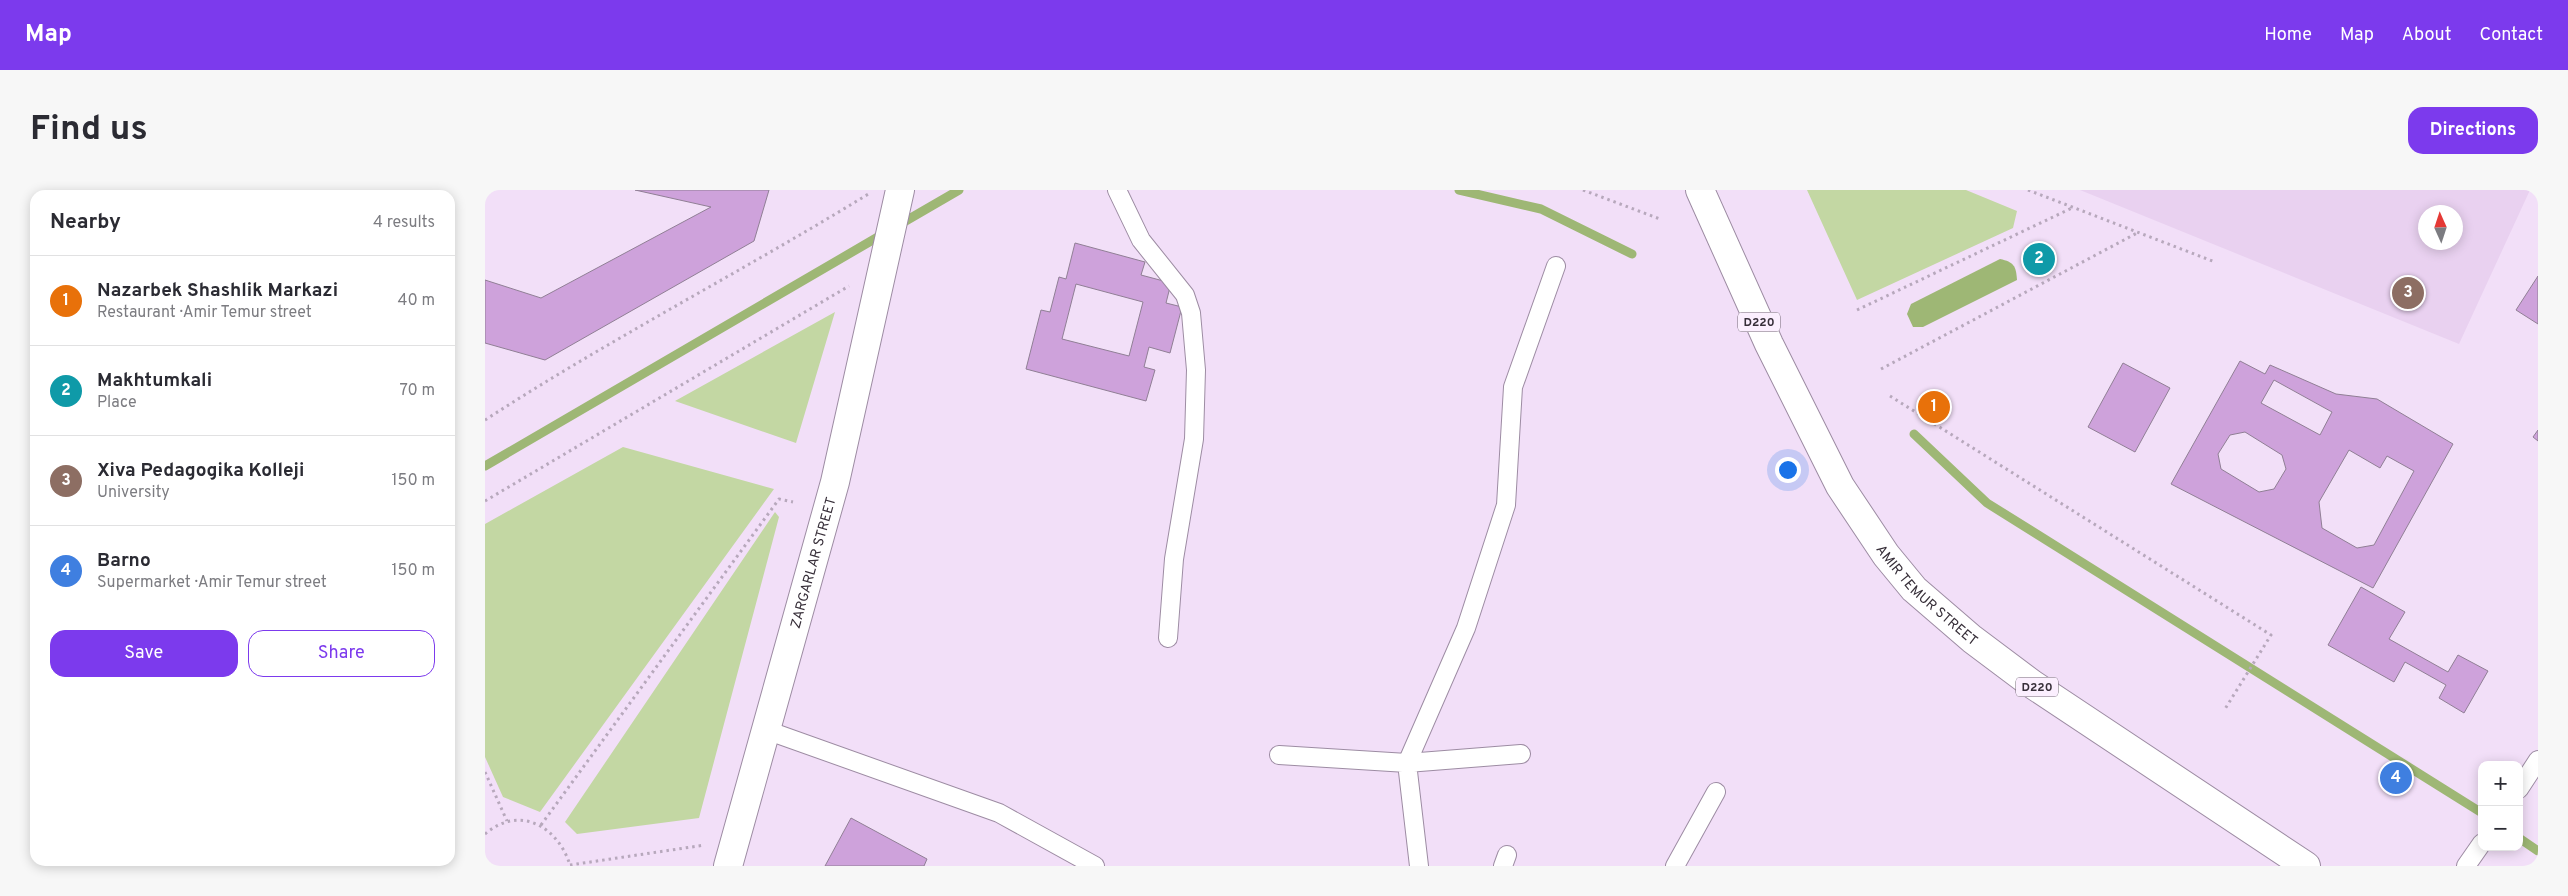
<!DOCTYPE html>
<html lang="en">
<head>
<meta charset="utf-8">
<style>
	:root { --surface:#fff; --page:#f7f7f7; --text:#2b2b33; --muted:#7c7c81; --line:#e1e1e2; --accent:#7c3aed }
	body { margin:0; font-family:Overpass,sans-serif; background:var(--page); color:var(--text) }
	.controls { position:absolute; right:15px; bottom:15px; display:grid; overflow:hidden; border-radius:10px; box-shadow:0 2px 12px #0003 }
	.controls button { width:45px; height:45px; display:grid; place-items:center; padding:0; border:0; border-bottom:1px solid var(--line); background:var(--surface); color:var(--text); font:25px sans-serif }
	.compass { position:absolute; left:1933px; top:15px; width:45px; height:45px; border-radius:50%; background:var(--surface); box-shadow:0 2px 12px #0003; rotate:357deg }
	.you { position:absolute; left:1302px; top:279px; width:18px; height:18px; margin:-12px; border:4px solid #fff; border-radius:50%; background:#1a73e8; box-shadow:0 0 0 8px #1a73e833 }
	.badge { display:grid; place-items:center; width:32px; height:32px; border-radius:50%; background:var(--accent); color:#fff; font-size:16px; font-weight:700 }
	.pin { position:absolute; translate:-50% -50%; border:2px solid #fff; box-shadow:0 1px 5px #0006 }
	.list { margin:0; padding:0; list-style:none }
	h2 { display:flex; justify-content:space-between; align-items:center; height:65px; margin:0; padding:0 20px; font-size:21px }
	h2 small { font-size:16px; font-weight:400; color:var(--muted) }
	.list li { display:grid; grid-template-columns:32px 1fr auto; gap:15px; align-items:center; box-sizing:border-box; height:90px; padding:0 20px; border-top:1px solid var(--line) }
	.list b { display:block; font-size:19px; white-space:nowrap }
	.list p { margin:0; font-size:16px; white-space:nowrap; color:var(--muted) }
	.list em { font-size:16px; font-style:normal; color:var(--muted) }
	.actions { display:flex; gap:10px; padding:15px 20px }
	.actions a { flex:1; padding:11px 0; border:1px solid var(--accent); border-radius:15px; text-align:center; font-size:18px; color:var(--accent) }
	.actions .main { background:var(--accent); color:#fff }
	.map { position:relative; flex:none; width:2053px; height:676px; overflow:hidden; border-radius:15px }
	header { display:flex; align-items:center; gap:30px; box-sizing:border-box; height:70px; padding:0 25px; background:var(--accent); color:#fff }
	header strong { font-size:24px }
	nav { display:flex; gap:28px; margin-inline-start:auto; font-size:18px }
	.intro { display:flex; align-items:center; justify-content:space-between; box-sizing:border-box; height:120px; padding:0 30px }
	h1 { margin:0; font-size:35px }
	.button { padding:12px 22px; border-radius:15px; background:var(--accent); color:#fff; font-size:18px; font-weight:700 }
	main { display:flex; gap:30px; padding:0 30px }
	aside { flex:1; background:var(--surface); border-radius:15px; box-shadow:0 2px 12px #0003 }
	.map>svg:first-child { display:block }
</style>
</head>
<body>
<header>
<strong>Map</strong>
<nav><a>Home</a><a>Map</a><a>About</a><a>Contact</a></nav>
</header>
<div class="intro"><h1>Find us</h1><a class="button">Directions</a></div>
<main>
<aside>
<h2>Nearby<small>4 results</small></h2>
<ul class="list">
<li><span class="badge" style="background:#e8710a">1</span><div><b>Nazarbek Shashlik Markazi</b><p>Restaurant · Amir Temur street</p></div><em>40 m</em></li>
<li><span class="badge" style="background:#0f9aa8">2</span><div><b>Makhtumkali</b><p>Place</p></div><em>70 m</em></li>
<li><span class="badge" style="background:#8d6e63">3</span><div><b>Xiva Pedagogika Kolleji</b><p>University</p></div><em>150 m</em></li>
<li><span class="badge" style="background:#3f7fe0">4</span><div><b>Barno</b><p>Supermarket · Amir Temur street</p></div><em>150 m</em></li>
</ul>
<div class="actions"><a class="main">Save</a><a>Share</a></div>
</aside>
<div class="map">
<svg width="2053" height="676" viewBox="0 0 2053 676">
	<rect width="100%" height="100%" fill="#f2dff8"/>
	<path fill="#e9d1f0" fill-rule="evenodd" d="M1595,0H2045L1974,154ZM1940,22H1970V52H1940Z"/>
	<path fill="#c3d7a3" d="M1322,0H1481L1532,21L1528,38L1372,110Z
		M350,122L311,253L190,211Z
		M138,257L289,299L55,622L18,607L0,567V334Z
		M290,322L294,327L214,628L92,644L80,632Z"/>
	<path fill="#9eb775" d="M1515,69C1529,72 1531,76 1532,90L1438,137H1428L1422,124L1426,114Z"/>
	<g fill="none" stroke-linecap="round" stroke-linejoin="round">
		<path stroke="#9eb775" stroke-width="9" d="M974,0L1056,19L1147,64
			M412,36L474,0
			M1429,244L1502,313L1997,623
			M0,276L398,44
			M2034,648L2053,661"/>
	</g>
	<path fill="#cea2db" stroke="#907f95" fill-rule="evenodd" d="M150,0H284L269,51L60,170L0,153V90L56,108L226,17Z
		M590,53L660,72L656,85L686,93L681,113L697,117L685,163L664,157L659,177L670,180L661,211L541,179L556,120L565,122L574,87L581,89ZM591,94L658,112L644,166L577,149Z
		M2053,86V134L2031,120Z
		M1755,171L1780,184L1785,175L1851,204L1892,209L1968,254L1888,398L1686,294ZM1789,190L1847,222L1835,245L1776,213ZM1760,242L1797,265L1801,279L1789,299L1774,302L1736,279L1733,264L1745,245ZM1864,260L1895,278L1902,266L1929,281L1889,355L1872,358L1837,338L1834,312Z
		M1638,173L1685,198L1650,262L1603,237Z
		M2053,240V251L2048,247Z
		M1876,397L1920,422L1904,449L1963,482L1973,465L2003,481L1979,523L1954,508L1961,495L1920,472L1909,492L1843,455Z
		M366,628L442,669L439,676H340Z"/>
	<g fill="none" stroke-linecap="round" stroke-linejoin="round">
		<g stroke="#9d8ca3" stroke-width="20">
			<path id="service" d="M632,0L656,50L700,105L706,123L711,180L709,249L689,369L683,448
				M281,540L514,623L610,676
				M794,565L922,573L1036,564
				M2034,599L2053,570
				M934,676L922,573L981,438L1021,315L1028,197L1071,76
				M1018,676L1022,665
				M1190,676L1231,602
				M1981,676L1997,653"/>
		</g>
		<g stroke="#9d8ca3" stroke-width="30">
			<g id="secondary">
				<path id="s1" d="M243,676L350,292L415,0"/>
			</g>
		</g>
		<g stroke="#9d8ca3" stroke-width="30">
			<g id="primary">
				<path id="s2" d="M1215,0L1284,154L1355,296L1401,365L1429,399L1487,449L1547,494L1821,676"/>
			</g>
		</g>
		<path stroke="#b7a8bc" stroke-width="3" stroke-dasharray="2.5 4" stroke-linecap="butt" d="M1098,0L1175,29
			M1543,0L1730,72
			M1372,120L1587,18
			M1396,179L1654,42
			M1405,206L1786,445L1740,519
			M0,230C125,149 258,81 385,3
			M0,311L364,96
			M0,582L22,631
			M56,635L294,309L308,312
			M0,644C35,614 73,637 85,675
			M85,675L220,655"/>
		<use href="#service" stroke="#fff" stroke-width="18"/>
		<use href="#secondary" stroke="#fff" stroke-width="28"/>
		<use href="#primary" stroke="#fff" stroke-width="28"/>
	</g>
	<g text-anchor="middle" stroke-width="5" stroke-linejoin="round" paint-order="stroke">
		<g fill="#fbeffe" stroke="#726974" stroke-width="1">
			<rect x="1253" y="122.5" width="42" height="19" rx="4"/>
			<rect x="1531" y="487.5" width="42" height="19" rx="4"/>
		</g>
		<g font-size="12" font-weight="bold" fill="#372f39">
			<text x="1274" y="136">D220</text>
			<text x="1552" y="501">D220</text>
		</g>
		<g font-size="14" fill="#372f39" stroke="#fbeffe">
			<text dy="5" stroke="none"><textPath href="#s1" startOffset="315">ZARGARLAR STREET</textPath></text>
			<text dy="5" stroke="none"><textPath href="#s2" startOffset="468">AMIR TEMUR STREET</textPath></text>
		</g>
	</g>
</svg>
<div class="controls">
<button>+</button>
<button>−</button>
</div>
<svg class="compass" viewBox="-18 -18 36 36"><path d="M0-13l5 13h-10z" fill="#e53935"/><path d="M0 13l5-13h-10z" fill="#7c7c81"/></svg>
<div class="you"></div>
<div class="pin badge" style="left:1449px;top:217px;background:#e8710a">1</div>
<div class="pin badge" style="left:1554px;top:69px;background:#0f9aa8">2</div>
<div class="pin badge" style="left:1923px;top:103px;background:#8d6e63">3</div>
<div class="pin badge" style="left:1911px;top:588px;background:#3f7fe0">4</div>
</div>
</main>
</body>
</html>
